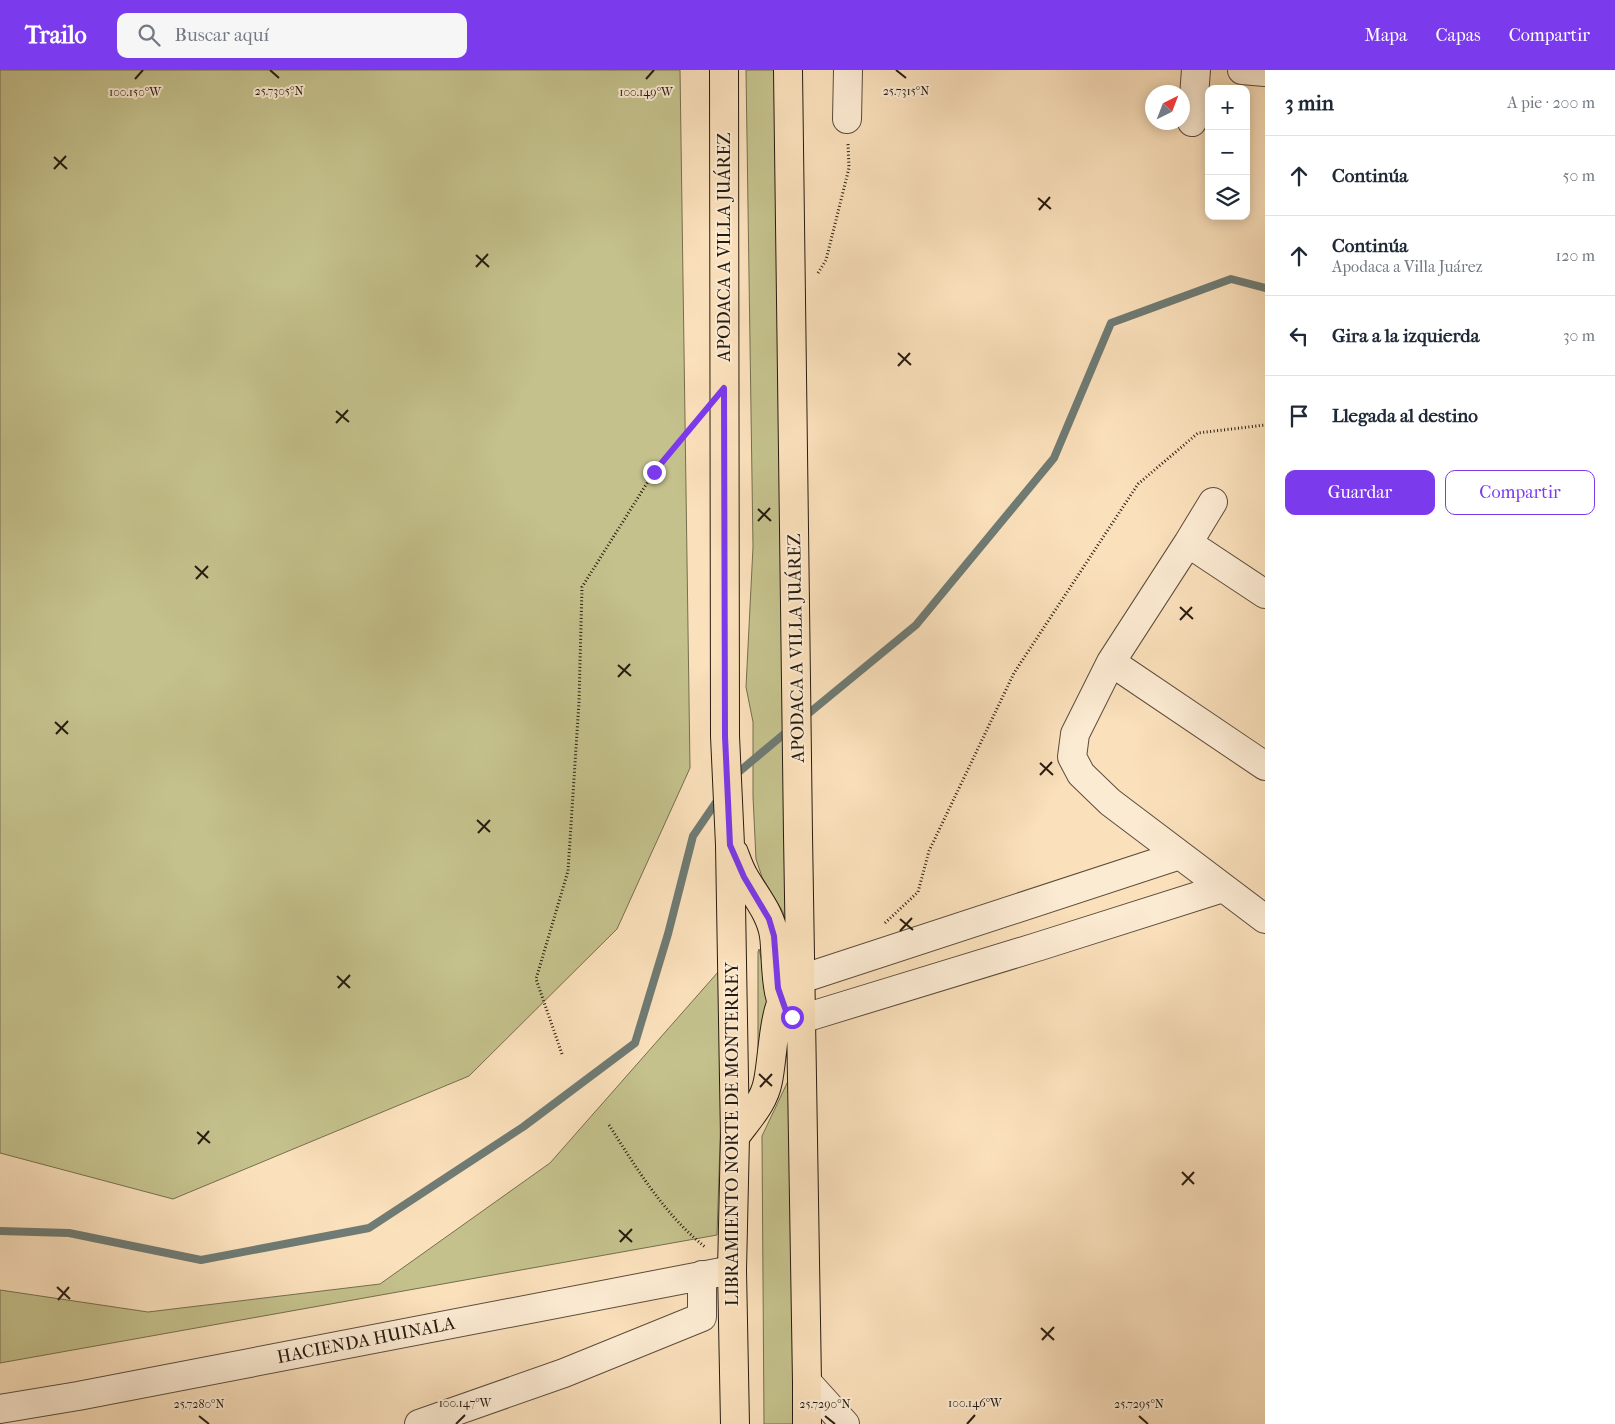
<!DOCTYPE html>
<html lang="es">
<head>
<meta charset="utf-8">
<style>
	:root { --surface:#fff; --page:#f6f6f7; --text:#1f2937; --muted:#747a83; --line:#e0e1e3; --accent:#7c3aed }
	body { margin:0; font-family:"IM FELL French Canon",serif; background:var(--page); color:var(--text) }
	.controls { position:absolute; right:15px; top:15px; display:grid; overflow:hidden; border-radius:10px; box-shadow:0 2px 12px #0003 }
	.controls button { width:45px; height:45px; display:grid; place-items:center; padding:0; border:0; border-bottom:1px solid var(--line); background:var(--surface); color:var(--text); font:25px sans-serif }
	.compass { position:absolute; left:1145px; top:15px; width:45px; height:45px; border-radius:50%; background:var(--surface); box-shadow:0 2px 12px #0003; rotate:42deg }
	.stop { position:absolute; width:15px; height:15px; margin:-11px; border:4px solid #7c3aed; border-radius:50%; background:#fff }
	.stop.end { background:#7c3aed; border-color:#fff; box-shadow:0 1px 5px #0008 }
	.list { margin:0; padding:0; list-style:none }
	h2 { display:flex; justify-content:space-between; align-items:center; height:65px; margin:0; padding:0 20px; font-size:21px }
	h2 small { font-size:16px; font-weight:400; color:var(--muted) }
	.list li { display:grid; grid-template-columns:32px 1fr auto; gap:15px; align-items:center; box-sizing:border-box; height:80px; padding:0 20px; border-top:1px solid var(--line) }
	.list b { display:block; font-size:19px; white-space:nowrap }
	.list p { margin:0; font-size:16px; white-space:nowrap; color:var(--muted) }
	.list em { font-size:16px; font-style:normal; color:var(--muted) }
	.actions { display:flex; gap:10px; padding:15px 20px }
	.actions a { flex:1; padding:11px 0; border:1px solid var(--accent); border-radius:10px; text-align:center; font-size:18px; color:var(--accent) }
	.actions .main { background:var(--accent); color:#fff }
	.icon { flex:none; width:28px; height:28px; fill:none; stroke:currentColor; stroke-width:2; stroke-linecap:round; stroke-linejoin:round }
	.map { position:relative; flex:none; width:1265px; height:1354px; overflow:hidden }
	header { display:flex; align-items:center; gap:30px; box-sizing:border-box; height:70px; padding:0 25px; background:var(--accent); color:#fff }
	header strong { font-size:24px }
	nav { display:flex; gap:28px; margin-inline-start:auto; font-size:18px }
	.search { width:350px; height:45px; background:var(--page); display:flex; align-items:center; gap:12px; box-sizing:border-box; padding:0 18px; border-radius:10px; color:var(--muted); font-size:19px }
	main { display:flex }
	aside { flex:1; background:var(--surface) }
	.map>svg:first-child { display:block }
</style>
</head>
<body>
<header>
<strong>Trailo</strong>
<div class="search"><svg class="icon" aria-label="search" viewBox="0 0 24 24"><circle cx="10" cy="10" r="6"/><path d="M15 15l6 6"/></svg>Buscar aquí</div>
<nav><a>Mapa</a><a>Capas</a><a>Compartir</a></nav>
</header>
<main>
<div class="map">
<svg width="1265" height="1354" viewBox="0 0 1265 1354">
	<rect width="100%" height="100%" fill="#fae0bb"/>
	<filter id="stains"><feTurbulence type="fractalNoise" baseFrequency=".004" numOctaves="4"/><feColorMatrix values="0 0 0 0 .2 0 0 0 0 .09 0 0 0 0 .02 0 0 0 .5 -.17"/></filter>
	<radialGradient id="worn" r=".72"><stop offset=".6" stop-color="#630" stop-opacity="0"/><stop offset="1" stop-color="#630" stop-opacity=".3"/></radialGradient>
	<path fill="#c4c18c" stroke="#766e4e" d="M0,0H680L690,698L617,859L469,1006L173,1129L0,1083Z
		M746,0H777L786,857L783,842L762,807L756,789L753,727V652L746,617L753,477Z
		M759,879L764,901L769,933L758,997V882Z
		M726,893L717,1165L0,1293V1220L148,1242L380,1214L550,1093Z
		M791,972L800,1354H764L762,1066L788,1011L787,974Z"/>
	<g fill="none" stroke-linecap="round" stroke-linejoin="round">
		<path stroke="#6f7b74" stroke-width="8" d="M803,648L916,555L1054,388L1111,253L1231,209L1265,218
			M734,706L790,659
			M0,1161L69,1163L201,1190L369,1158L523,1057L635,973L668,864L693,766L719,728"/>
		<g stroke="#5c4c3b" stroke-width="30">
			<path id="minor" d="M1242,0L1265,2
				M847,49L848,0
				M1192,52L1196,0
				M1213,432L1188,473L1111,592L1075,664L1072,687L1081,704L1110,732L1265,849
				M1188,473L1265,524
				M1111,592L1265,696
				M801,909L1180,785
				M801,949L1040,876L1223,818
				M807,1312L845,1354
				M0,1339L78,1326L732,1200
				M419,1354L564,1303L702,1247V1205"/>
		</g>
		<g stroke="#271b10" stroke-width="30">
			<path id="major" d="M724,0L725,666L730,775L735,1067L732,1200L735,1354
				M788,0L798,765L807,1312V1354
				M734,783C737,791 740,800 745,808C756,827 771,844 774,866C777,885 773,937 793,947C795,948 798,948 801,949
				M735,1067C747,1050 764,1033 768,1011C773,987 773,943 786,923"/>
		</g>
		<path stroke="#271b10" stroke-width="3" stroke-dasharray="1 2.5" stroke-linecap="butt" d="M818,203L826,190L849,98L848,74
			M885,853L918,822L929,781L1014,603L1138,414L1198,363L1265,355
			M562,984L536,909L568,801L579,632L582,517L654,402L697,351
			M609,1055C637,1099 664,1144 705,1177"/>
		<use href="#minor" stroke="#fcebd3" stroke-width="28"/>
		<use href="#major" stroke="#fae0bb" stroke-width="28"/>
	</g>
	<g fill="none" stroke-linecap="round" stroke-linejoin="round">
		<path stroke="#7c3aed" stroke-width="6" d="M654,402L724,318L725,666L730,775L744,807L769,849L774,866L778,918L786,941L792,947"/>
	</g>
	<path fill="none" stroke="#271b10" stroke-width="2" d="M270,0L279,8M896,0L906,8M135,9L143,0M646,9L654,0M54,87L67,99M54,99L66,86M1038,128L1051,139M1039,140L1050,127M476,185L489,197M476,197L488,184M898,283L911,295M898,296L910,283M336,341L349,352M336,353L348,340M758,439L771,451M758,451L770,438M195,496L208,508M196,509L208,496M1180,537L1193,549M1180,550L1192,537M618,595L631,606M618,607L630,594M55,652L68,664M56,664L68,651M1040,693L1053,705M1040,705L1052,692M477,750L490,762M478,763L490,750M900,849L913,860M900,861L912,848M337,906L350,918M338,918L350,905M759,1004L772,1016M760,1017L772,1004M197,1062L210,1073M198,1074L209,1061M1182,1102L1194,1114M1182,1115L1194,1102M619,1160L632,1172M620,1172L632,1159M57,1217L70,1229M58,1230L69,1217M1041,1258L1054,1270M1042,1270L1054,1257M199,1346L209,1354M825,1346L835,1354M1139,1346L1148,1354M456,1354L465,1345M967,1354L975,1345"/>
	<g text-anchor="middle" stroke-width="4" stroke-linejoin="round" paint-order="stroke">
		<g font-size="18" fill="#271b10" stroke="#fcebd3">
			<text transform="translate(724 177) rotate(-90)" y="6">APODACA A VILLA JUÁREZ</text>
			<text transform="translate(796 578) rotate(-91)" y="6">APODACA A VILLA JUÁREZ</text>
			<text transform="translate(732 1064) rotate(-90)" y="6">LIBRAMIENTO NORTE DE MONTERREY</text>
			<text transform="translate(366 1270) rotate(-11)" y="6">HACIENDA HUINALA</text>
		</g>
	</g>
	<g font-size="12" text-anchor="middle" fill="#271b10" stroke="#fcebd3" stroke-width="4" stroke-linejoin="round" paint-order="stroke">
		<text x="279" y="25">25.7305°N</text>
		<text x="906" y="25">25.7315°N</text>
		<text x="135" y="26">100.150°W</text>
		<text x="646" y="26">100.149°W</text>
		<text x="465" y="1337">100.147°W</text>
		<text x="975" y="1337">100.146°W</text>
		<text x="199" y="1338">25.7280°N</text>
		<text x="825" y="1338">25.7290°N</text>
		<text x="1139" y="1338">25.7295°N</text>
	</g>
	<rect width="100%" height="100%" filter="url(#stains)"/>
	<rect width="100%" height="100%" fill="url(#worn)"/>
</svg>
<div class="controls">
<button>+</button>
<button>−</button>
<button><svg class="icon" aria-label="layers" viewBox="0 0 24 24"><path d="M12 4l9 5-9 5-9-5zM3 14l9 5 9-5"/></svg></button>
</div>
<svg class="compass" viewBox="-18 -18 36 36"><path d="M0-13l5 13h-10z" fill="#e53935"/><path d="M0 13l5-13h-10z" fill="#747a83"/></svg>
<div class="stop" style="left:792px;top:947px"></div>
<div class="stop end" style="left:654px;top:402px"></div>
</div>
<aside>
<h2>3 min<small>A pie · 200 m</small></h2>
<ul class="list">
<li><svg class="icon" aria-label="ahead" viewBox="0 0 24 24"><path d="M12 20V5M6 11l6-6 6 6"/></svg><div><b>Continúa</b></div><em>50 m</em></li>
<li><svg class="icon" aria-label="ahead" viewBox="0 0 24 24"><path d="M12 20V5M6 11l6-6 6 6"/></svg><div><b>Continúa</b><p>Apodaca a Villa Juárez</p></div><em>120 m</em></li>
<li><svg class="icon" aria-label="left" viewBox="0 0 24 24"><path d="M17 20v-9H6M10 6l-5 5 5 5"/></svg><div><b>Gira a la izquierda</b></div><em>30 m</em></li>
<li><svg class="icon" aria-label="arrive" viewBox="0 0 24 24"><path d="M6 21V4h12l-3 4 3 4H6"/></svg><div><b>Llegada al destino</b></div></li>
</ul>
<div class="actions"><a class="main">Guardar</a><a>Compartir</a></div>
</aside>
</main>
</body>
</html>
